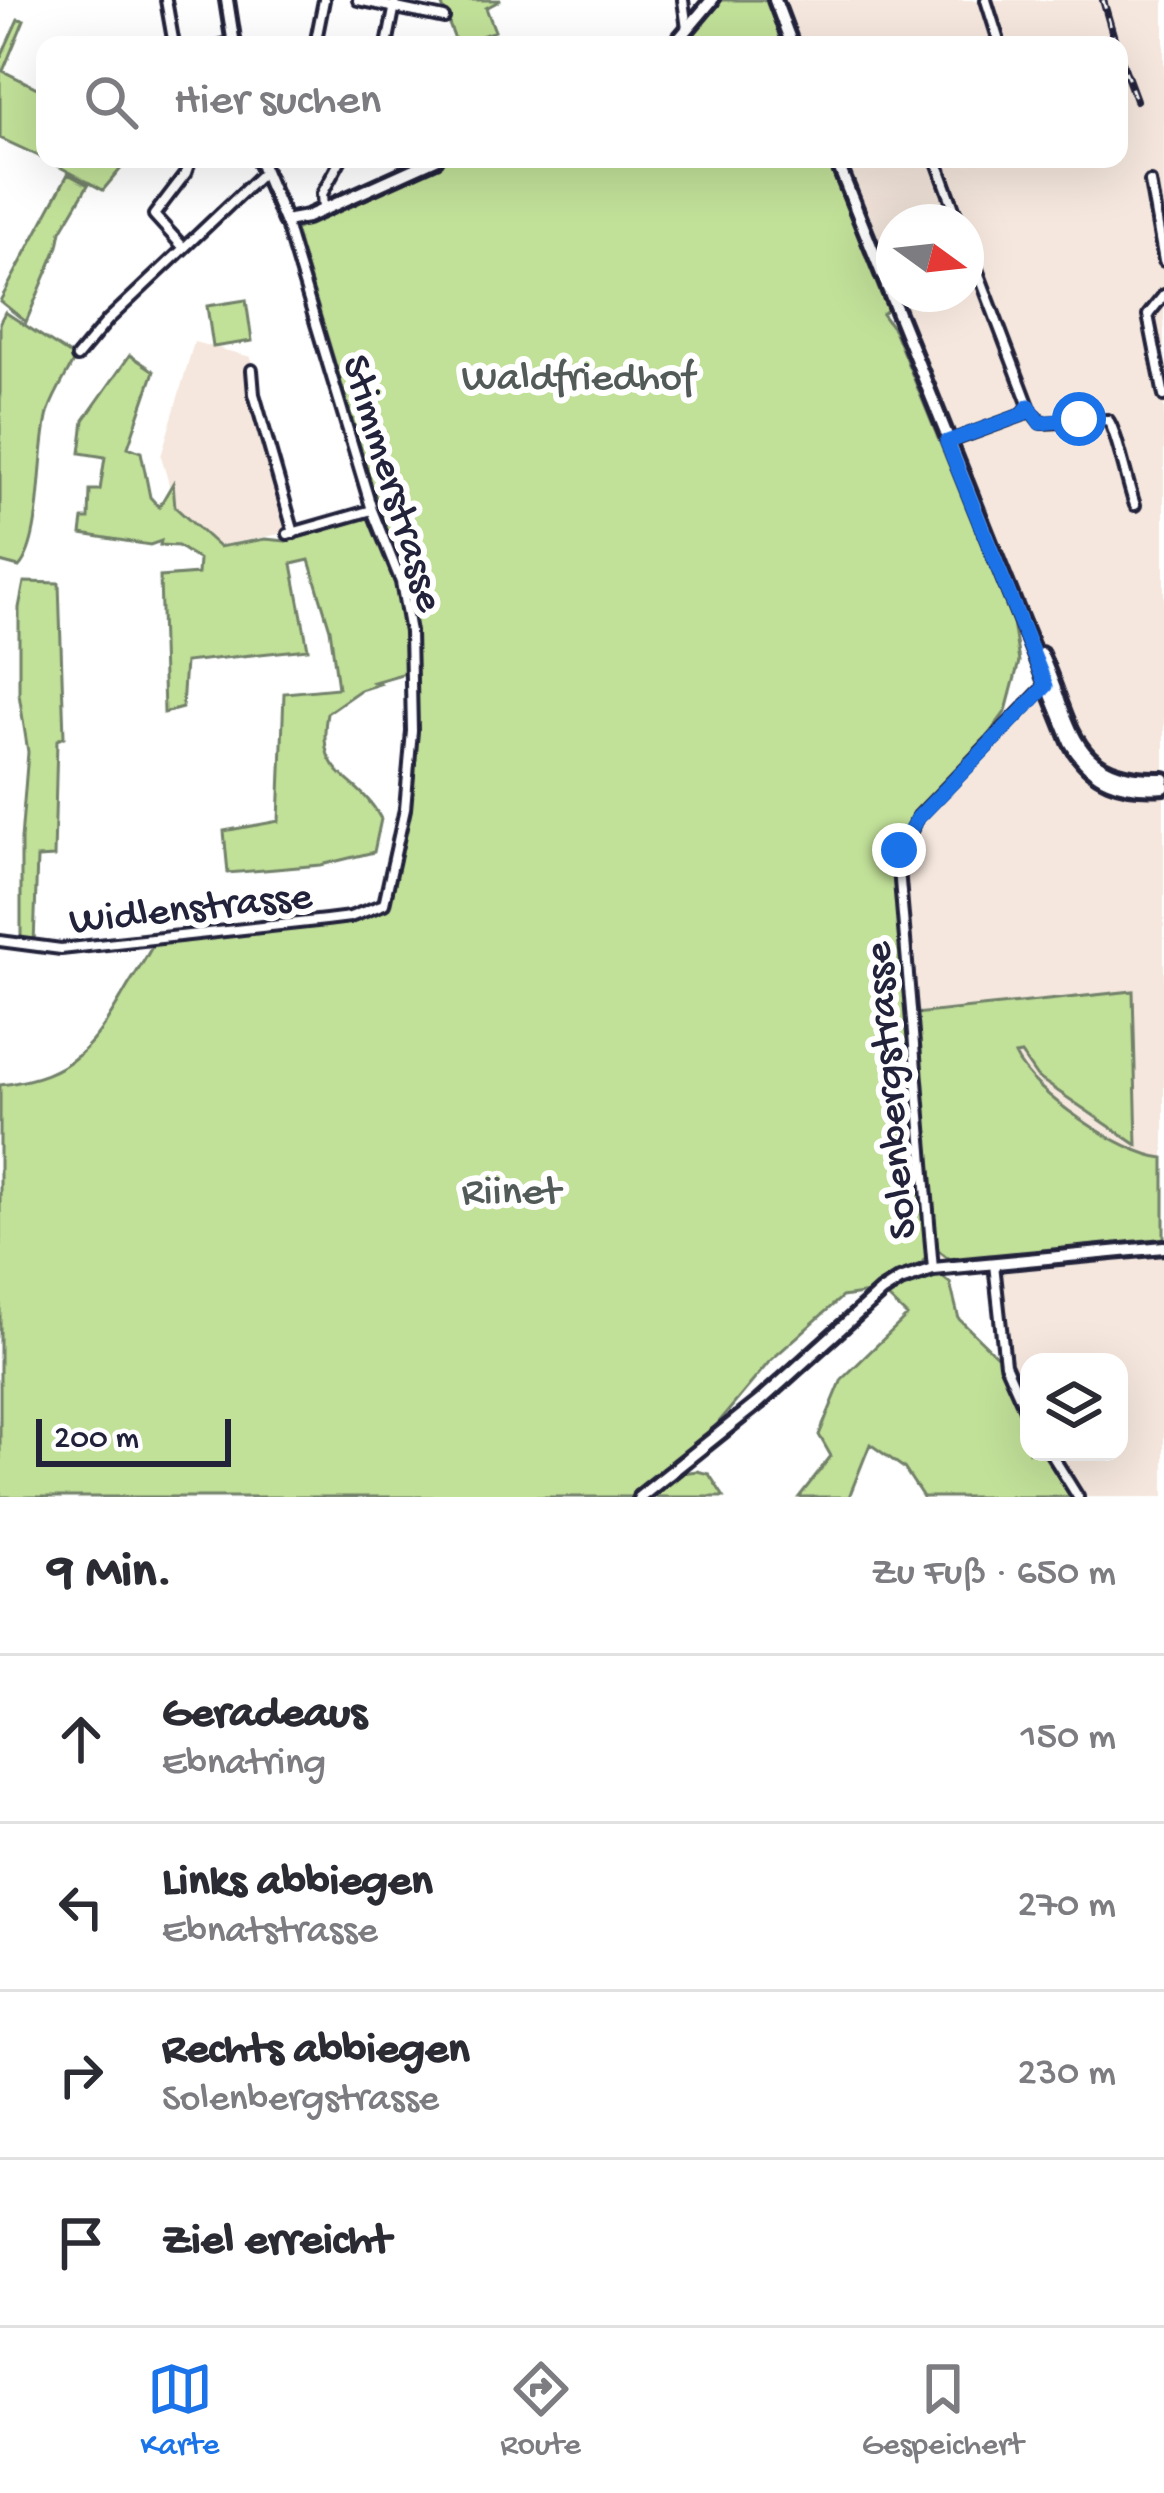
<!DOCTYPE html>
<html lang="de">
<head>
<meta charset="utf-8">
<style>
	:root { --surface:#fff; --page:#f2f2f3; --text:#2b2b33; --muted:#7c7c81; --line:#e1e1e2; --accent:#1a73e8 }
	body { margin:0; font-family:"Gochi Hand",sans-serif; background:var(--page); color:var(--text) }
	.controls { position:absolute; right:36px; bottom:36px; display:grid; overflow:hidden; border-radius:24px; box-shadow:0 12px 48px #0002 }
	.controls button { width:108px; height:108px; display:grid; place-items:center; padding:0; border:0; border-bottom:3px solid var(--line); background:var(--surface); color:var(--text); font:60px sans-serif }
	.compass { position:absolute; left:876px; top:204px; width:108px; height:108px; border-radius:50%; background:var(--surface); box-shadow:0 12px 48px #0002; rotate:105deg }
	.scale { position:absolute; left:36px; bottom:30px; width:195px; box-sizing:border-box; padding-left:12px; border:6px solid #22223b; border-top:0; font-size:33px; line-height:42px; white-space:nowrap; color:#22223b; -webkit-text-stroke:9px #fff; paint-order:stroke }
	.stop { position:absolute; width:36px; height:36px; margin:-27px; border:9px solid #1a73e8; border-radius:50%; background:#fff }
	.stop.end { background:#1a73e8; border-color:#fff; box-shadow:0 3px 12px #0008 }
	.list { margin:0; padding:0; list-style:none }
	h2 { display:flex; justify-content:space-between; align-items:center; height:156px; margin:0; padding:0 48px; font-size:51px }
	h2 small { font-size:39px; font-weight:400; color:var(--muted) }
	.list li { display:grid; grid-template-columns:78px 1fr auto; gap:36px; align-items:center; box-sizing:border-box; height:168px; padding:0 48px; border-top:3px solid var(--line) }
	.list b { display:block; font-size:45px; white-space:nowrap }
	.list p { margin:0; font-size:39px; white-space:nowrap; color:var(--muted) }
	.list em { font-size:39px; font-style:normal; color:var(--muted) }
	.icon { flex:none; width:66px; height:66px; fill:none; stroke:currentColor; stroke-width:2; stroke-linecap:round; stroke-linejoin:round }
	.map { position:relative; flex:none; width:1164px; height:1497px; overflow:hidden }
	.search { position:absolute; background:var(--surface); box-shadow:0 12px 48px #0002; left:36px; right:36px; top:36px; height:132px; display:flex; align-items:center; gap:30px; box-sizing:border-box; padding:0 42px; border-radius:24px; color:var(--muted); font-size:45px }
	.sheet { height:828px; background:var(--surface) }
	nav { display:flex; justify-content:space-around; align-items:center; box-sizing:border-box; height:168px; border-top:3px solid var(--line); background:var(--surface); font-size:33px; color:var(--muted) }
	nav a { display:grid; justify-items:center; gap:6px }
	nav .on { color:var(--accent) }
	.map>svg:first-child { display:block }
</style>
</head>
<body>
<div class="map">
<svg width="1164" height="1497" viewBox="0 0 1164 1497">
	<rect width="100%" height="100%" fill="#fff"/>
	<filter id="ink" filterUnits="userSpaceOnUse"><feTurbulence type="fractalNoise" baseFrequency=".00833" numOctaves="2"/><feDisplacementMap in="SourceGraphic" scale="24" xChannelSelector="R" yChannelSelector="G"/><feConvolveMatrix kernelMatrix="1 2 1 2 8 2 1 2 1" color-interpolation-filters="sRGB"/></filter>
	<g filter="url(#ink)">
		<path fill="#f5e7dd" d="M783,0H1164V774L1117,772L1100,760L1086,744L1012,581L895,294H966V222H894V292L844,159H1119V45H800Z
			M194,342L251,357L252,394L290,532L217,546L175,506L161,456Z
			M1050,684L1093,769L1164,783V1497H1078L1050,1452H1119V1362H1029V1418L1005,1364L999,1262L951,1264L934,1252L898,857L907,832Z"/>
		<path fill="#c1e098" stroke="#72816a" stroke-width="3" d="M440,0H501L486,8L495,31L457,45Z
			M719,0H771L788,45H683Z
			M18,19L24,20L3,71L45,92V159L0,138V59Z
			M45,159H129L103,190Z
			M449,159H828L833,165L888,310L882,314L894,330L1013,622L1019,662L1006,711L958,776L918,817L898,857L930,1250L920,1266L876,1292L842,1297L769,1362L699,1446L636,1497H0V1085C74,1076 93,1047 128,986C138,970 149,954 157,937L326,920L381,906L405,809L412,671L374,682L379,684L360,690L327,713C315,781 356,771 381,819L374,852L321,865L228,873L224,831L279,821L284,693L338,688L330,629L309,560L292,564L308,649L185,662L182,708L164,713L160,577L198,574L199,560L178,546L160,545L161,541L150,545L81,534L83,519H89L90,490H100L105,457L80,453L84,420L130,355L154,371L128,447L141,452L150,497L159,507L173,483L175,507L219,547L265,539L286,541L370,517L395,581L410,657L401,582L295,230Z
			M68,174L88,185L61,231L58,246L26,322L0,301Z
			M246,300L252,341L213,347L207,306Z
			M5,312L75,358C67,375 55,392 49,410C37,447 44,540 19,567L0,562V322Z
			M24,582L59,583L64,737L57,740L54,857L37,858L34,944L21,937V839L28,752L19,694V608Z
			M1133,991L1137,1145L1037,1077L1021,1054L1015,1055C1032,1093 1123,1154 1164,1158V1241L951,1260L938,1250L914,1014Z
			M937,1273L950,1283L959,1319L1005,1364L1029,1418V1452H1050L1078,1497H923L904,1468L870,1444L849,1497H799L831,1456L819,1435L842,1379L907,1316L884,1294L897,1286Z
			M697,1471L709,1474L724,1497H648L674,1474Z"/>
		<g fill="none" stroke-linecap="round" stroke-linejoin="round">
			<g stroke="#22223b" stroke-width="16">
				<path id="street" d="M166,0L174,45
					M358,0L444,18
					M683,0L687,29
					M986,0L998,38L993,45
					M221,45L234,43
					M315,45L324,0
					M387,45L396,0
					M936,159L959,222
					M1150,182L1164,261
					M323,209L322,194L341,159
					M183,247L154,215L186,173L191,159
					M1164,295L1148,315L1164,396
					M77,357L108,320L264,172
					M252,370L254,394L294,533
					M1029,408L1041,423L1108,420C1116,429 1128,487 1135,505
					M948,442L1022,415L1029,406L966,240
					M288,534L372,510
					M0,941L61,949L326,920L350,917L384,904L405,809L412,731L410,632L401,582L372,510L285,221
					M994,1264L1005,1364L1029,1418
					M933,1269L898,857L918,817L1039,692L1050,685
					M1050,1452L1078,1497"/>
			</g>
			<g stroke="#22223b" stroke-width="20">
				<path id="secondary" d="M227,0L234,45
					M775,0L792,45
					M674,45L712,0
					M259,159L285,221L307,217L436,159
					M836,159L1070,742C1091,781 1122,790 1164,787
					M1041,654C1074,727 1069,782 1164,779
					M640,1497L759,1402L881,1292L900,1280L933,1269L1164,1247"/>
			</g>
			<use href="#street" stroke="#fff" stroke-width="8"/>
			<use href="#secondary" stroke="#fff" stroke-width="10"/>
			<g stroke="#22223b" stroke-width="8">
				<path id="rail" d="M1103,0L1116,45
					M1119,54L1136,100"/>
			</g>
			<use href="#rail" stroke="#fff" stroke-width="3" stroke-dasharray="9" stroke-linecap="butt"/>
		</g>
	</g>
	<g fill="none" stroke-linecap="round" stroke-linejoin="round" filter="url(#ink)">
		<path stroke="#1a73e8" stroke-width="15" d="M899,850L918,818L1046,686L947,442L1022,415L1029,406L1040,423L1079,419"/>
	</g>
	<g text-anchor="middle" stroke-width="12" stroke-linejoin="round" paint-order="stroke">
		<g font-size="42" fill="#525b57" stroke="#fff">
			<text x="578" y="388">Waldfriedhof</text>
			<text x="511" y="1202">Riinet</text>
		</g>
		<g font-size="42" fill="#22223b" stroke="#fff">
			<text transform="translate(397 482) rotate(73)" y="15">Stimmerstrasse</text>
			<text transform="translate(190 904) rotate(-6)" y="15">Widlenstrasse</text>
			<text transform="translate(886 1091) rotate(-95)" y="15">Solenbergstrasse</text>
		</g>
	</g>
</svg>
<div class="controls">
<button><svg class="icon" aria-label="layers" viewBox="0 0 24 24"><path d="M12 4l9 5-9 5-9-5zM3 14l9 5 9-5"/></svg></button>
</div>
<svg class="compass" viewBox="-18 -18 36 36"><path d="M0-13l5 13h-10z" fill="#e53935"/><path d="M0 13l5-13h-10z" fill="#7c7c81"/></svg>
<div class="scale">200 m</div>
<div class="stop" style="left:1079px;top:419px"></div>
<div class="stop end" style="left:899px;top:850px"></div>
<div class="search"><svg class="icon" aria-label="search" viewBox="0 0 24 24"><circle cx="10" cy="10" r="6"/><path d="M15 15l6 6"/></svg>Hier suchen</div>
</div>
<section class="sheet">
<h2>9 Min.<small>Zu Fuß · 650 m</small></h2>
<ul class="list">
<li><svg class="icon" aria-label="ahead" viewBox="0 0 24 24"><path d="M12 20V5M6 11l6-6 6 6"/></svg><div><b>Geradeaus</b><p>Ebnatring</p></div><em>150 m</em></li>
<li><svg class="icon" aria-label="left" viewBox="0 0 24 24"><path d="M17 20v-9H6M10 6l-5 5 5 5"/></svg><div><b>Links abbiegen</b><p>Ebnatstrasse</p></div><em>270 m</em></li>
<li><svg class="icon" aria-label="right" viewBox="0 0 24 24"><path d="M7 20v-9h11M14 6l5 5-5 5"/></svg><div><b>Rechts abbiegen</b><p>Solenbergstrasse</p></div><em>230 m</em></li>
<li><svg class="icon" aria-label="arrive" viewBox="0 0 24 24"><path d="M6 21V4h12l-3 4 3 4H6"/></svg><div><b>Ziel erreicht</b></div></li>
</ul>
</section>
<nav>
<a class="on"><svg class="icon" aria-label="map" viewBox="0 0 24 24"><path d="M3 6l6-2 6 2 6-2v14l-6 2-6-2-6 2zM9 4v14M15 6v14"/></svg>Karte</a>
<a><svg class="icon" aria-label="directions" viewBox="0 0 24 24"><path d="M12 3l9 9-9 9-9-9zM9 14v-3h6M13 9l2 2-2 2"/></svg>Route</a>
<a><svg class="icon" aria-label="saved" viewBox="0 0 24 24"><path d="M7 4h10v16l-5-4-5 4z"/></svg>Gespeichert</a>
</nav>
</body>
</html>
